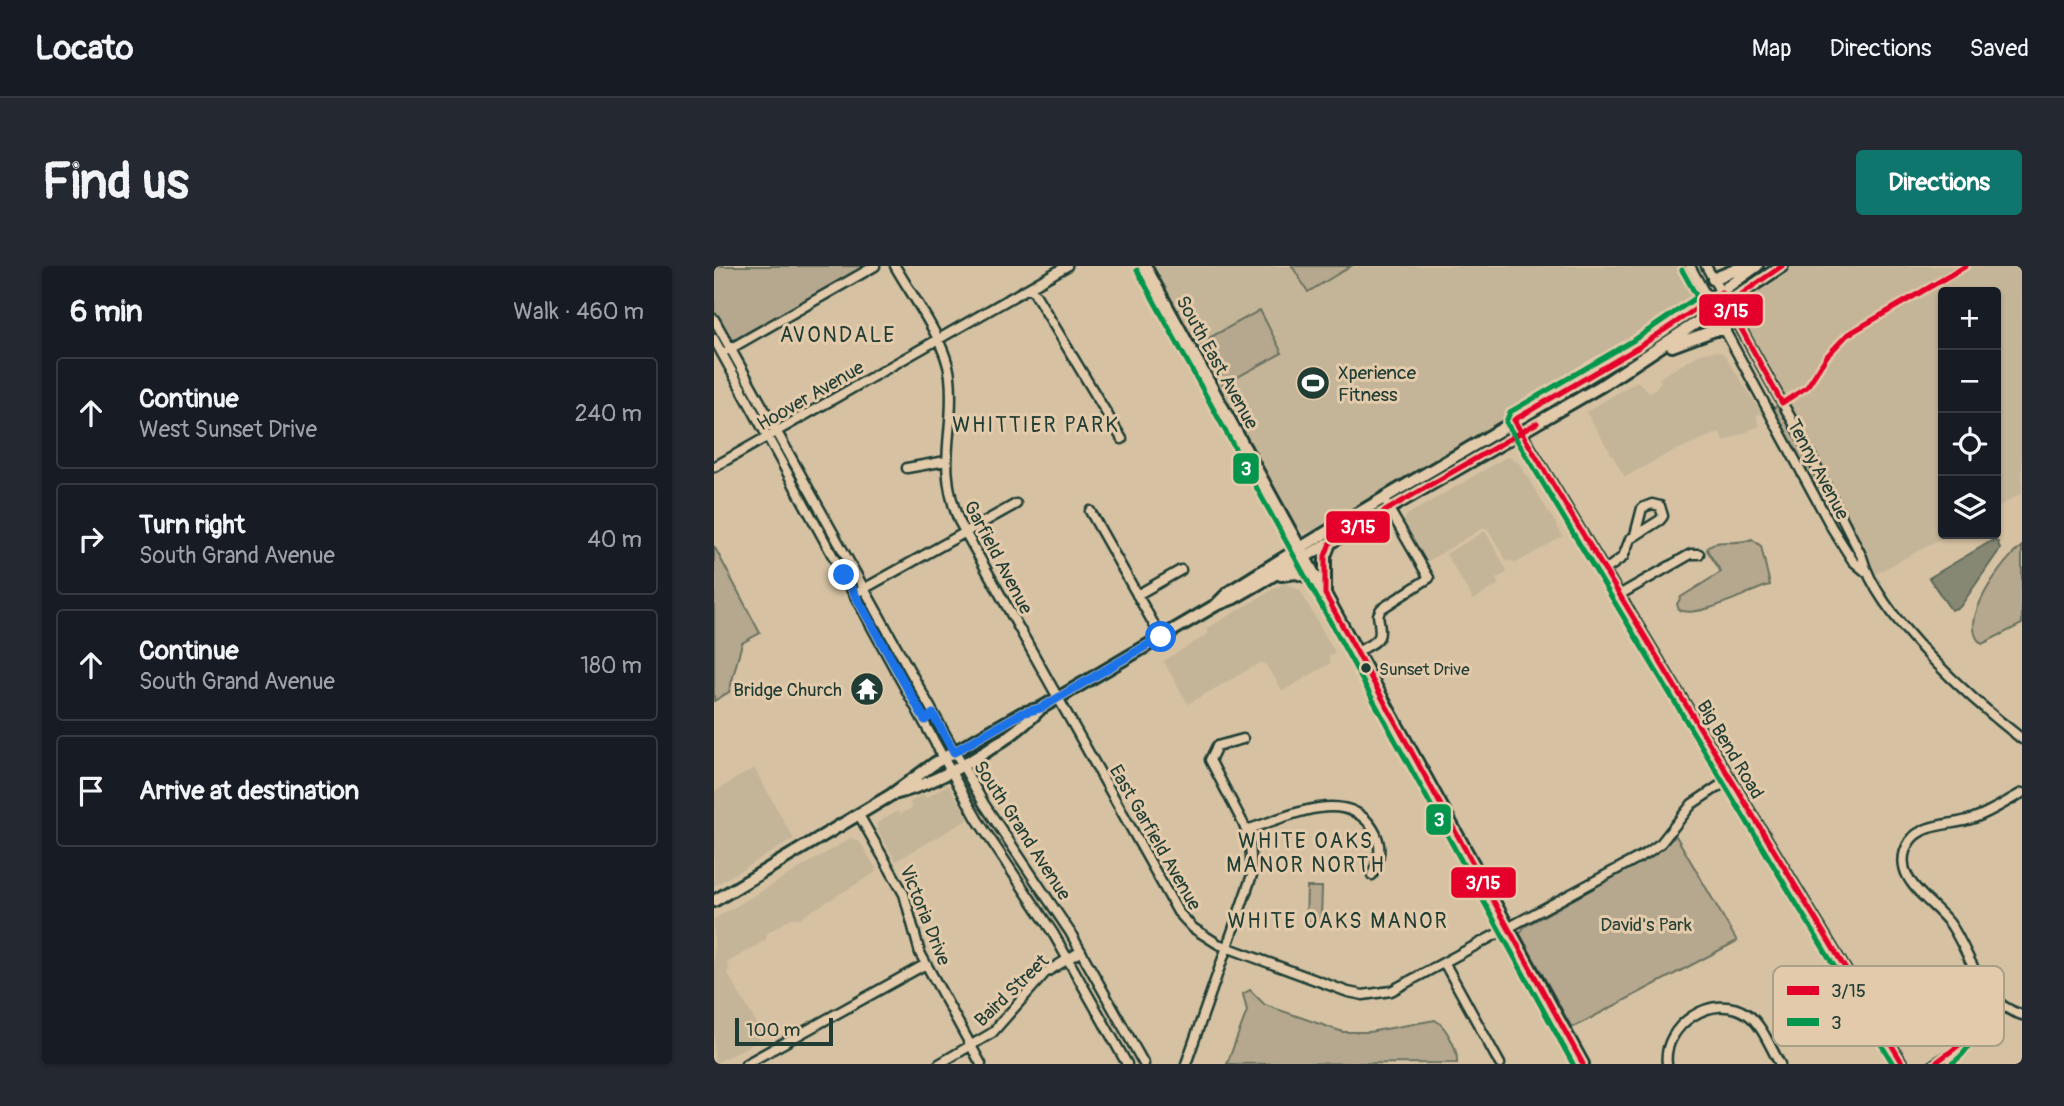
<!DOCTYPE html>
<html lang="en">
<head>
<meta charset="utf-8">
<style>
	:root { --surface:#171b24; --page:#242831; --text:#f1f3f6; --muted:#9ea1a6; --line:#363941; --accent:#0f766e }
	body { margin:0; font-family:Pangolin,sans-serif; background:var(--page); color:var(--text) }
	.controls { position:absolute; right:21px; top:21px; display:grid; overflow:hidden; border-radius:7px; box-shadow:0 2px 5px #0004 }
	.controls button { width:63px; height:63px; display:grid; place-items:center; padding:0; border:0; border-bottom:2px solid var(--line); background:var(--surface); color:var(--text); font:35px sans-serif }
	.scale { position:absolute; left:21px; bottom:18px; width:98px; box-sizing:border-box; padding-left:7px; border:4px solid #1f3d34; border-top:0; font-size:19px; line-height:24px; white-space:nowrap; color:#1f3d34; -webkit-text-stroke:5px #e2caaa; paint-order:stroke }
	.stop { position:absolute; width:21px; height:21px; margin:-16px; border:5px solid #1a73e8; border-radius:50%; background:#fff }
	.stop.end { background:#1a73e8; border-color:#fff; box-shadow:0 2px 7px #0008 }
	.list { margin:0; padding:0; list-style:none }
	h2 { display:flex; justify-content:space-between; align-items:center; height:91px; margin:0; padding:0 28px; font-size:30px }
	h2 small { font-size:23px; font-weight:400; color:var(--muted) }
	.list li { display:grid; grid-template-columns:46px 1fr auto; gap:21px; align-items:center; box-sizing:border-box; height:112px; margin:0 14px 14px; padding:0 14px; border:2px solid var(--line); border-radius:7px }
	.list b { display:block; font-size:26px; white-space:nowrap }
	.list p { margin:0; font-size:23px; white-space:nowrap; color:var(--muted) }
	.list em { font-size:23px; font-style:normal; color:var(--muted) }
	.icon { flex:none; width:38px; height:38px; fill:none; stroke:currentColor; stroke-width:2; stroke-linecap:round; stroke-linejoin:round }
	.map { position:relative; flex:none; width:1308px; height:798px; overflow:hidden; border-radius:7px }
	header { display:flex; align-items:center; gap:42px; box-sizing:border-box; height:98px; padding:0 35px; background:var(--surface); border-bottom:2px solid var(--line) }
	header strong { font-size:33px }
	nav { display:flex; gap:38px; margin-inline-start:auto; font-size:24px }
	.intro { display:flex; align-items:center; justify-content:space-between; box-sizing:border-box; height:168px; padding:0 42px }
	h1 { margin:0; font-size:49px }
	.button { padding:18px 32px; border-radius:7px; background:var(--accent); color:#fff; font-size:24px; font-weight:700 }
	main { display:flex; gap:42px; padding:0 42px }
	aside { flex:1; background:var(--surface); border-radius:7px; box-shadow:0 2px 5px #0004 }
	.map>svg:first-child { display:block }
</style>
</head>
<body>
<header>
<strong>Locato</strong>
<nav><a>Map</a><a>Directions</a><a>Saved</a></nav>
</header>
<div class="intro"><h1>Find us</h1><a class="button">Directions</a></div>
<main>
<aside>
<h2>6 min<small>Walk · 460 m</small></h2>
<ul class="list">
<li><svg class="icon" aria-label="ahead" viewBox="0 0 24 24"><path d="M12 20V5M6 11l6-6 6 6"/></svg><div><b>Continue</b><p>West Sunset Drive</p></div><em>240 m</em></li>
<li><svg class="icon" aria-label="right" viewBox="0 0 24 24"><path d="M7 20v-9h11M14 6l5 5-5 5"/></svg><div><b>Turn right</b><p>South Grand Avenue</p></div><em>40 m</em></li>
<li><svg class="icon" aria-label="ahead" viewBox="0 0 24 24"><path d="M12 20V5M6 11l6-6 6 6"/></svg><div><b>Continue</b><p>South Grand Avenue</p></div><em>180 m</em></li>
<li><svg class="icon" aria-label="arrive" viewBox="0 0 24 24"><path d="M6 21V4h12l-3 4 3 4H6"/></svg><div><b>Arrive at destination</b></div></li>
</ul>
</aside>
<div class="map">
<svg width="1308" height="798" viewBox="0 0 1308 798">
	<rect width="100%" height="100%" fill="#d6c2a3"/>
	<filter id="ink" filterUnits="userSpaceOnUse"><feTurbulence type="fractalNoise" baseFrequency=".0143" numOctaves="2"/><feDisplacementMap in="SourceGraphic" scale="14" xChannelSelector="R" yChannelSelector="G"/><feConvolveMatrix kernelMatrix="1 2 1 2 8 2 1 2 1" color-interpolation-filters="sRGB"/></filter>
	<g filter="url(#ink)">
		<path fill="#c5b598" d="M438,0H971L987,32L924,77L605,264L589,266L582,261Z
			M1077,0H1308V227L1282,242V26H1229V268H1235L1160,309L1014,40Z
			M1002,85L1010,88L1048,147L1042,150L1046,160L1010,176L1005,166L954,188L911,211L872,146L923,115L937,127L947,116L945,112L986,88Z
			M794,190L805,197L849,270L801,298L798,294L793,296L774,263L769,262L711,297L688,257L693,249Z
			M771,265L794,306L782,313L785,318L759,334L732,288Z
			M570,317L586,324L621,387L614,391L617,397L569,425L551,398L546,397L474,438L449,395L494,368L492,363Z
			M40,502L80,573L0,620V526Z
			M234,518L255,553L182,595L163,564V557L184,545L186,548L198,542L196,536L209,528L212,532Z
			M137,572L146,576L162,602L161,607L86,652H78L53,667L52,674L13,697L16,704L13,706L47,765L46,774L0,798V653Z"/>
		<path fill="#b5a88e" stroke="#6a7261" stroke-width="2" d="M0,0H160L16,82L0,53Z
			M578,0H637L594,26Z
			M546,44L568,87L509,119L486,77Z
			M1068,137L1152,306L1139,295L1056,144Z
			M1038,273L1047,280L1056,319C1033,325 986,353 965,344L963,338L967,331L1007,306L993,284L994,280C1008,272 1023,280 1038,273Z
			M0,280L46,367L28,377L15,426L0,435Z
			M1308,280V358L1268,378C1241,358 1289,294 1308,280Z
			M962,570L1023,675L858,762L806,668L810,661L932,593Z
			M593,621H608L607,655H592Z
			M536,724L551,739L629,766H655L721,754C733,761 744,784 743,797L513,798L533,745L529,728Z"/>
		<path fill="#868873" stroke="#5d6a5a" stroke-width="2" d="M1279,274L1284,276L1286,283L1246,341L1237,344L1215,312Z"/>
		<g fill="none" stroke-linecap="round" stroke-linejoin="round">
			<g stroke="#1f3d34" stroke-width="13">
				<path id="minor" d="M181,0C198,30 233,77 236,111C242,166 221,196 245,255L464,646L479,662L504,678L634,726L649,729L677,725L933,587L947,577L978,538L1017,512
					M976,0L1118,262L1139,295L1152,306
					M992,0L1084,165L1148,291C1165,352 1258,434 1308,473
					M317,21L408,173
					M0,53L270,538L356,666L430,798
					M0,73L263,553L339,667L413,798
					M14,84L161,0
					M800,154L1189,798
					M0,201L353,0
					M193,202L232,195
					M376,245L447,371
					M890,305L909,291L916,273L946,254L949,250L946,240L938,238L928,242L921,269
					M146,325L302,238
					M423,329L467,304
					M905,329L977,288H985
					M643,386C668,372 668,375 664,349L667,343L715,312L675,243L671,231
					M1308,527C1293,535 1277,546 1260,552C1240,560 1209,556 1196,575C1172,611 1220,635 1237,659C1259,692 1265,736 1308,749
					M145,549L190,628L206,687L267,798
					M532,564C569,553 632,519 659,563C669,579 666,593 658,609
					M731,698L786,798
					M32,798L212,698
					M225,798L278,767L331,707L367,685
					M472,798L538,609L536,575L529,557L496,494L503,480L529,473
					M953,798C948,760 999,725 1033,748C1048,758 1057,783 1066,798
					M1220,798C1232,791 1245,785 1251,773C1260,756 1260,743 1276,730"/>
			</g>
			<g stroke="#1f3d34" stroke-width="16">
				<path id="major" d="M431,0L869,798
					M999,13L1031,0
					M958,80L1001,64H1011
					M567,309L582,307L603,314
					M611,325V290L616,277
					M504,337L515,326C689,215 875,121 1043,0
					M180,528C224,517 293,478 325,444
					M0,635L177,529L221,497L308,447L327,442L502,339L520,332L887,120L1068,0"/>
			</g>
			<use href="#minor" stroke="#e2caaa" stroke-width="8"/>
			<use href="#major" stroke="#e2caaa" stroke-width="10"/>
			<g stroke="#e2caaa" stroke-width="10">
				<path id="bus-1" d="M1000,47L1068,0
					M823,157L616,277L611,290V328L869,798
					M1189,798L800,154L925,81L1007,26L1068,137L1093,121L1113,90L1133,69L1252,0
					M1220,798L1248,777L1263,745L1276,730"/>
			</g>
			<g stroke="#e2caaa" stroke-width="10">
				<path id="bus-2" d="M423,4L859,798
					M968,4L983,31L920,74L796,146L792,156L1179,798
					M1237,798C1262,782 1262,755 1282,736"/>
			</g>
			<use href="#bus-1" stroke="#e4002b" stroke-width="5"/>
			<use href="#bus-2" stroke="#05964d" stroke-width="5"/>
		</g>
	</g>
	<g fill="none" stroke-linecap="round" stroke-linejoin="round" filter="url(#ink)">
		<path stroke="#1a73e8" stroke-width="9" d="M130,309L211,454L219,448L240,486L308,447L327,442L447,371"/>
	</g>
	<defs>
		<g id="stadium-disc" transform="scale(1.75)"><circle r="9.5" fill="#1f3d34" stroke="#e2caaa"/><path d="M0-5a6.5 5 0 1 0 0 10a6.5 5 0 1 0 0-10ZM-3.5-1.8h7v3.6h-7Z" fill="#fff"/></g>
		<g id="temple-disc" transform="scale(1.75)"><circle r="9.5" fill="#1f3d34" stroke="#e2caaa"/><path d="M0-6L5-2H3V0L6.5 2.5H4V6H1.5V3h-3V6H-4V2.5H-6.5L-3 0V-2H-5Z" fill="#fff"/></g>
	</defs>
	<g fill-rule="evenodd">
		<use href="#stadium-disc" x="599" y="117"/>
		<use href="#temple-disc" x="153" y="423"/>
	</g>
	<circle fill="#1f3d34" stroke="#e2caaa" stroke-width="2.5" cx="652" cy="402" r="6"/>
	<g text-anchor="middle" stroke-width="6" stroke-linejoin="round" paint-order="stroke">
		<g font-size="17" fill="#1f3d34" stroke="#e2caaa" text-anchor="start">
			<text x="665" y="409">Sunset Drive</text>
		</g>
		<g font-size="19" fill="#1f3d34" stroke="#e2caaa">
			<text transform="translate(504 96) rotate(61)" y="7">South East Avenue</text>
			<text transform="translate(96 129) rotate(-30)" y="7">Hoover Avenue</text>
			<text transform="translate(1105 203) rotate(62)" y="7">Tenny Avenue</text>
			<text transform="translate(285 291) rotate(62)" y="7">Garfield Avenue</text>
			<text transform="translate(1017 483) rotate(59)" y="7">Big Bend Road</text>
			<text transform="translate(309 564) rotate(57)" y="7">South Grand Avenue</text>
			<text transform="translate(442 571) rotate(60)" y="7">East Garfield Avenue</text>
			<text transform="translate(212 649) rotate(68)" y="7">Victoria Drive</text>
			<text transform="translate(297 724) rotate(-44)" y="7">Baird Street</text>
		</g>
		<g font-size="19" fill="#1f3d34" stroke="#e2caaa" text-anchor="start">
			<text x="624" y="113">Xperience<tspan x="624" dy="22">Fitness</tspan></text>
			<text x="128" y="430" text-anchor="end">Bridge Church</text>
		</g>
		<g font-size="19" fill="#264238" stroke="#e2caaa">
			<text x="932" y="665">David's Park</text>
		</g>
		<g font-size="21" letter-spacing="2" fill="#1f3d34" stroke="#e2caaa">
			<text x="124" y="76">AVONDALE</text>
			<text x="322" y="166">WHITTIER PARK</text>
			<text x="592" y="582">WHITE OAKS<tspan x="592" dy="24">MANOR NORTH</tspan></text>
			<text x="624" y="662">WHITE OAKS MANOR</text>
		</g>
	</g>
	<rect x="1059" y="700" width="231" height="80" rx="10" fill="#e2caaa" stroke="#a8a087" stroke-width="2"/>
	<rect x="1073" y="720" width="32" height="9" fill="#e4002b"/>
	<rect x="1073" y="752" width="32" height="8" fill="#05964d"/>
	<g font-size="19" fill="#1f3d34">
		<text x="1117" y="731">3/15</text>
		<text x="1117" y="763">3</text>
	</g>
	<g stroke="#e2caaa" stroke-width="2.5">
		<rect x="984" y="27" width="66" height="34" rx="7" fill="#e4002b"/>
		<rect x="518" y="186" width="28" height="33" rx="7" fill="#05964d"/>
		<rect x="611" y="244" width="66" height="34" rx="7" fill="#e4002b"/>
		<rect x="711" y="537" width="27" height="33" rx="7" fill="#05964d"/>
		<rect x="736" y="600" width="67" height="33" rx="7" fill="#e4002b"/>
	</g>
	<g font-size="19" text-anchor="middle" font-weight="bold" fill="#fff">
		<text x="1017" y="51">3/15</text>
		<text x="532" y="209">3</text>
		<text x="644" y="267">3/15</text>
		<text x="725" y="560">3</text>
		<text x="769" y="623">3/15</text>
	</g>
</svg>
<div class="controls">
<button>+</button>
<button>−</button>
<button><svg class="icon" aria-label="locate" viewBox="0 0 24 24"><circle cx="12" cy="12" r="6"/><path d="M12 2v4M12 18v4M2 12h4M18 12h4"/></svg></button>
<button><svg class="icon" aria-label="layers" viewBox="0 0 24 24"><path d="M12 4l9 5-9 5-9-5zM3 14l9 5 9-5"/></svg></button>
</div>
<div class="scale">100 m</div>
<div class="stop" style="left:447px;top:371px"></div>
<div class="stop end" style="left:130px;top:309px"></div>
</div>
</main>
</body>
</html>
